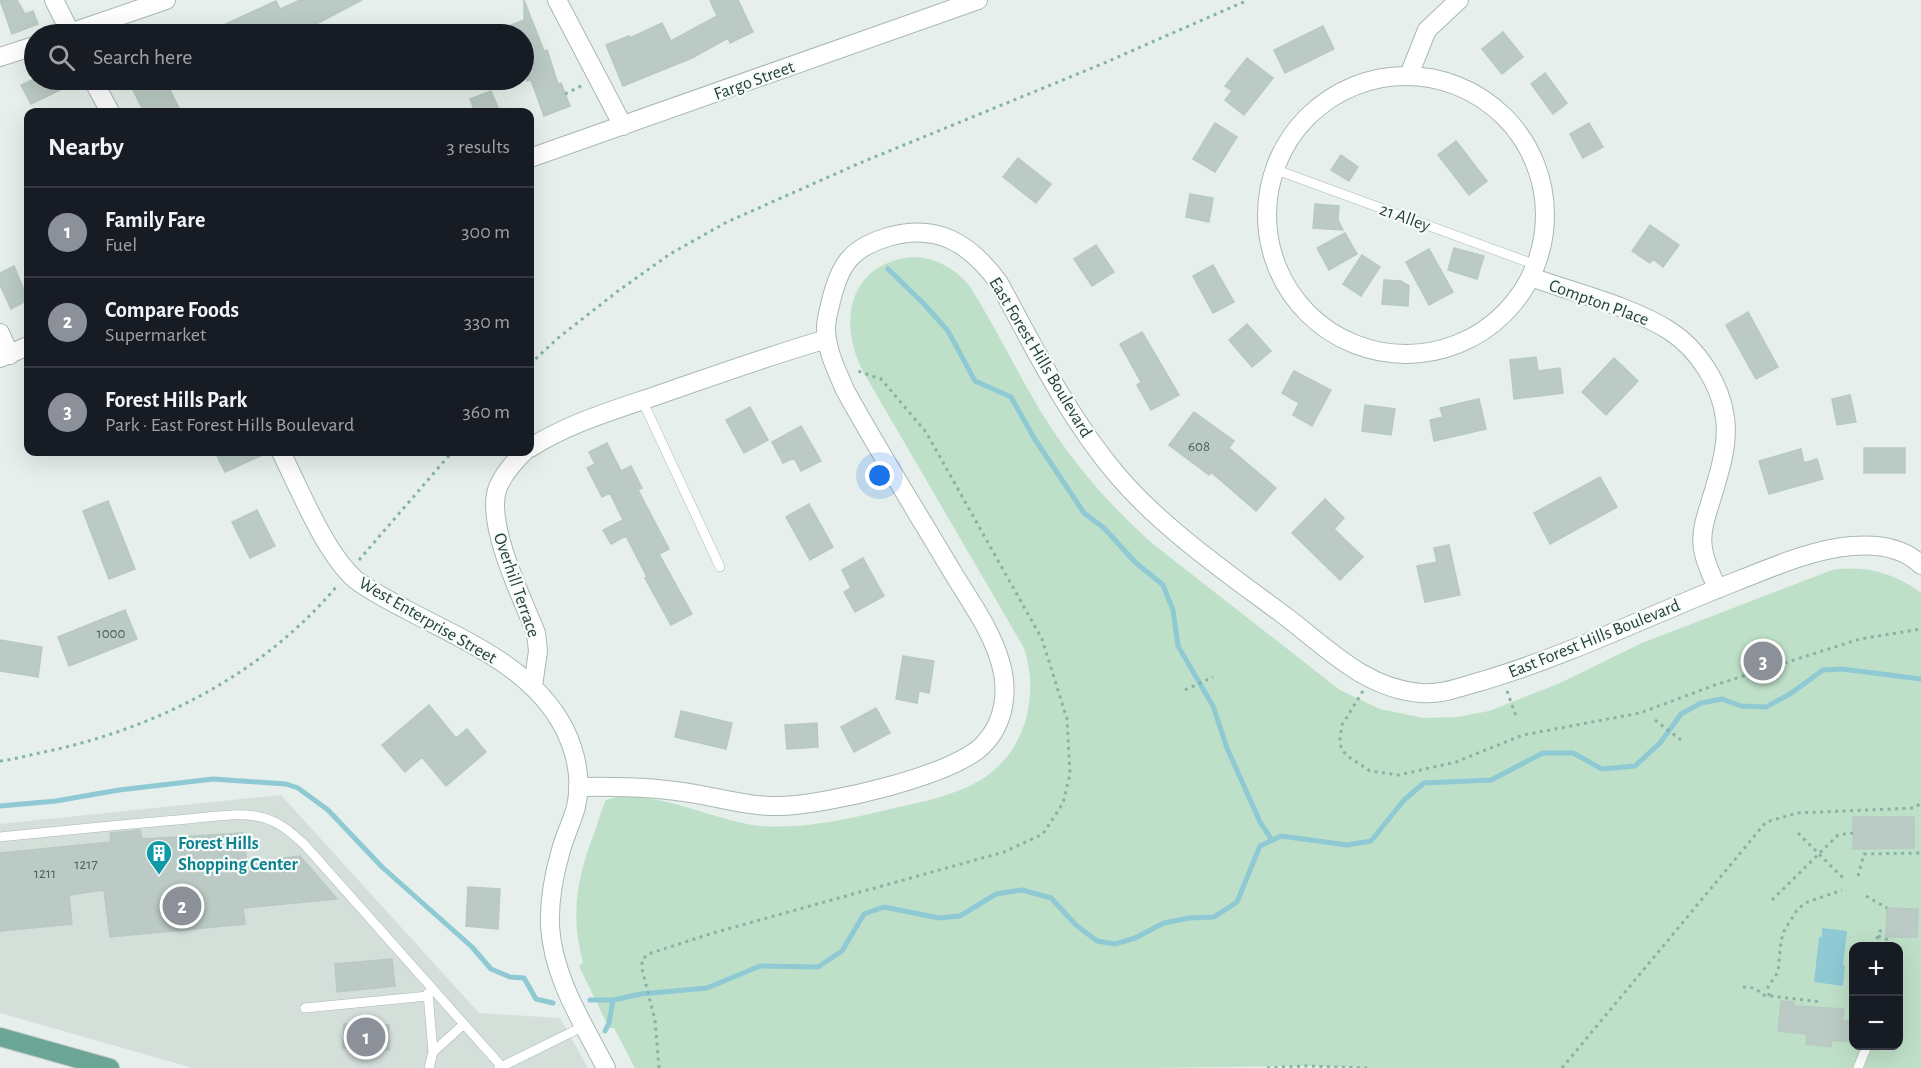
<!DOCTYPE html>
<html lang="en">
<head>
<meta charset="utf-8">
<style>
	:root { --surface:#171b24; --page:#20242c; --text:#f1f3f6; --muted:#9ea1a6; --line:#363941; --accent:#8c9099 }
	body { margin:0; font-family:"Alegreya Sans",sans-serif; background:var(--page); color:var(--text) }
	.controls { position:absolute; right:18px; bottom:18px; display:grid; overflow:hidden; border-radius:12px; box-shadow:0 6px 24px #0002 }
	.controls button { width:54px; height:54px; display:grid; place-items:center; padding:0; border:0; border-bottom:2px solid var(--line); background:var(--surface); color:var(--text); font:30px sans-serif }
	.you { position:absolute; left:880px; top:476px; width:21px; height:21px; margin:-15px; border:4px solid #fff; border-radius:50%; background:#1a73e8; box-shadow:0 0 0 9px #1a73e833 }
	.badge { display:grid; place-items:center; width:39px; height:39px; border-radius:50%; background:var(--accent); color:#fff; font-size:20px; font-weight:700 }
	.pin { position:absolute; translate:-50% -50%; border:3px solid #fff; box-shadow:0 2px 6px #0006 }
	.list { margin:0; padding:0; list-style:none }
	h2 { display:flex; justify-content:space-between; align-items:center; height:78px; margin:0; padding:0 24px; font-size:26px }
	h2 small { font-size:20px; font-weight:400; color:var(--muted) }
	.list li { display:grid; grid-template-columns:39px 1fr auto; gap:18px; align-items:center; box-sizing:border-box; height:90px; padding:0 24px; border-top:2px solid var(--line) }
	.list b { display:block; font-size:22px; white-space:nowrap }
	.list p { margin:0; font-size:20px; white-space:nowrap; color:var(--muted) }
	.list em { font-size:20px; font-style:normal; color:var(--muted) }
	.icon { flex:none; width:33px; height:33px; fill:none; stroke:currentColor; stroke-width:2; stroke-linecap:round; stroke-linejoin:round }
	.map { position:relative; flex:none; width:1921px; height:1068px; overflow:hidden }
	.search { position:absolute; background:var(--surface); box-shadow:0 6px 24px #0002; left:24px; top:24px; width:510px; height:66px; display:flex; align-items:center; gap:15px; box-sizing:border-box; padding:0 21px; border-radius:33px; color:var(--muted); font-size:22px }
	.panel { position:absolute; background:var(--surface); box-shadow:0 6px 24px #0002; left:24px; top:108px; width:510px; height:348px; border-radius:12px }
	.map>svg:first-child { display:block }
</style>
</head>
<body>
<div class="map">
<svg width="1921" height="1068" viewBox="0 0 1921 1068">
	<rect width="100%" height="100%" fill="#e6efeb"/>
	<path fill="#d4dfda" d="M281,795L479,1013L560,1018L588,1068H193L0,1013V824Z"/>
	<path fill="#bfe0c8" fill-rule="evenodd" d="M913,257C936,258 953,267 969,285C995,326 1016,370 1041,412C1072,462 1109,505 1153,544L1340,690L1380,709L1424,718L1457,717L1489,711L1560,683L1642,643L1832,570C1865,565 1895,573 1921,593V1068H1367L1306,1066L1146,1068H635L614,1028H609L579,966L583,962C570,914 577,877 595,831C599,820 601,810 606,800C647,785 716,822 761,826C804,829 844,820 886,810C912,804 940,799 965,788C1021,765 1042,703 1024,648L865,375C837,325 847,263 913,257ZM1854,946H1898V1046H1854Z"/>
	<path fill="#8ec9d4" d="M1822,928L1847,931L1843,965L1845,966L1843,986L1814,982L1819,938L1822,936Z"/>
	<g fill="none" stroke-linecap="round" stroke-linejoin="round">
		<path stroke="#8ec9d4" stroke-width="5" d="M888,269L924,304L948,331L975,381L1011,397L1034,438L1084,513L1104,528L1135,562L1163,585L1173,610L1178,646L1213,706L1227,748L1260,822L1272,840
			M0,806L56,801L119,790L213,779L286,784L298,788L328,810L382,867L472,947L491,969L510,977L524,978L536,999L553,1003
			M590,1000H613L641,994L707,988L760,966L818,967L842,951L864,914L884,907L939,918L960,916L996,894L1022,890L1051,898L1076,925L1097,941L1115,944L1135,938L1164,923L1189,918L1214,917L1237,902L1260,846L1281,836L1347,845L1371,841L1404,800L1424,783L1491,780L1543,753H1573L1602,769L1635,766L1660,743L1681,714L1701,703L1722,699L1741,706L1766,707L1790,694L1823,670L1842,669L1921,679
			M605,1031L609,1023L613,1000"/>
	</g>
	<path fill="#bbcac4" stroke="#b8c9c2" stroke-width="1.5" d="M0,0H17L25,14L33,11L38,24L12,34Z
		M300,0H362L305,30L304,27L290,34H204L276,1L280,9Z
		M524,0L544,51L547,50L558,84L561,83L570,106L544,116L531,80L527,81L524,70V34H489L524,20Z
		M710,0H738L753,32L730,43L728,38L692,58L623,86L606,45L629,36L630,38L662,23L671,41L717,16Z
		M1323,26L1334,49L1285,73L1274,50Z
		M1503,32L1523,57L1502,74L1482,49Z
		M1247,58L1273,78L1244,115L1225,100L1232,91L1225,86Z
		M1545,73L1567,103L1553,114L1531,84Z
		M32,80H81L31,104L21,85Z
		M145,80H165L181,112H144L131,86Z
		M491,91L500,112H475L470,99Z
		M1215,123L1237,137L1215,172L1193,159Z
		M1589,123L1603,147L1583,158L1570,134Z
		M1456,141L1487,181L1469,195L1438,155Z
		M1341,155L1358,167L1349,181L1331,170Z
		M1018,158L1051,184L1036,203L1003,177Z
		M1190,194L1213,198L1209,222L1186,217Z
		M1315,204L1339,206L1338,220L1343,230L1313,228Z
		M1650,225L1679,245L1663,267L1653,259L1650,263L1632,251Z
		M1345,233L1357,254L1329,270L1317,248Z
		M1096,245L1114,272L1092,286L1074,259Z
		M1454,248L1484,256L1477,279L1448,270Z
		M1429,249L1453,292L1429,305L1406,262Z
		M1362,255L1380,267L1361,296L1343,284Z
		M1213,265L1234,302L1213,313L1193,276Z
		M14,266L28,300L11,309L0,285V273Z
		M1384,280L1401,281L1409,286L1408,306L1382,304Z
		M1748,312L1778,367L1756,379L1726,325Z
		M1247,324L1271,351L1252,367L1229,340Z
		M1142,332L1179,395L1151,410L1137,385L1141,382L1120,344Z
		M1536,357L1538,371L1560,368L1563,393L1514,399L1510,360Z
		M1614,358L1638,381L1606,415L1582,392Z
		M1294,371L1331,390L1312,426L1293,415L1299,403L1282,393Z
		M1850,395L1856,422L1837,425L1832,399Z
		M1479,399L1486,429L1434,441L1430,420L1443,417L1440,408Z
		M1365,405L1395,409L1391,435L1362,431Z
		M750,407L768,440L744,453L726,420Z
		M1194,412L1234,441L1229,448L1276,488L1256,511L1211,472L1209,475L1169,445Z
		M801,426L821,461L801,471L794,458L783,463L772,442Z
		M607,443L621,471L631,466L642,488L638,490L669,549L659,554L692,614L671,625L645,578L647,577L626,536L611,544L603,530L623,520L610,493L602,497L587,468L595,464L589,452Z
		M1864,448H1905V473H1864Z
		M1801,449L1804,463L1817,459L1823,479L1769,494L1759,461Z
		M215,452H269L225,472Z
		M1600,477L1617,507L1550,544L1534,513Z
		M1325,499L1344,518L1334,529L1363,557L1340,580L1292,533Z
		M108,501L135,569L109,579L83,511Z
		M809,504L833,547L810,560L786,517Z
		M257,510L275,546L250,558L232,522Z
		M1449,545L1460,595L1425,602L1417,566L1437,562L1434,548Z
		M863,558L884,596L855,612L844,592L851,588L842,570Z
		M125,610L137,639L69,666L58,637Z
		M0,640L42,647L38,677L0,671Z
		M903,656L934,661L929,693L919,691L917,703L896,699Z
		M429,705L456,738L467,729L486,752L446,786L422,757L405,772L382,745Z
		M876,708L890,733L854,752L841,727Z
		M681,711L732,723L726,749L675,737Z
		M817,723L818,747L787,749L785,725Z
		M1853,817H1914V848L1853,849Z
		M140,830L142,839L243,833L247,862L300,856L337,899L243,908L245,924L110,937L104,890L69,895L72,924L0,931V853L111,842L110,833Z
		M468,887L500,889L498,929L466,926Z
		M1887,908L1918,909L1917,937H1886Z
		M392,959L395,986L337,992L335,964Z
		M1781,1001L1794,1002V1006L1844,1009L1842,1021L1854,1022V1042L1832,1040L1831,1047L1806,1044L1807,1034L1778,1031Z
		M344,1024L389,1025V1050L343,1048Z"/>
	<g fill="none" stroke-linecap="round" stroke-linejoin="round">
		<g stroke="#a8b8b2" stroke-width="10">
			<path id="lane" d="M1274,169L1536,265
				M642,400L720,567
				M0,837C63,831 125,824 188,819C213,817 246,810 270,820C283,825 294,835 304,844L502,1067
				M428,993L433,1052
				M305,1008L428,996
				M429,1068L433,1052L464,1024
				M499,1068L584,1026
				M1858,1068L1867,1046"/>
		</g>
		<g stroke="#a8b8b2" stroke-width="20">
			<path id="street" d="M557,0L623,126
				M67,34L166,0
				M0,57L34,46
				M1409,75L1427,30L1459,0
				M1267 215a139 139 0 1 1 278 0a139 139 0 1 1-278 0Z
				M530,158L978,0
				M1531,277C1575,293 1631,306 1670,331C1698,349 1721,385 1725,418C1728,439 1723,460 1717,480C1703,531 1692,538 1718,589
				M0,333L10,355
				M0,358L28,346
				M530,448C569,423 617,409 661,394C716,375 771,355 827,339
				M524,452C514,462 499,479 496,494C489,531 522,598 536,633L538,651L533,686
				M578,787C618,786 657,787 696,794C724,799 752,807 781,806C825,805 953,776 983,745C1005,723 1009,690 1000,661C991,630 970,601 953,573C917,512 879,452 845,390C837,371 826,350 826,328C826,319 829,310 831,301C840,264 851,248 888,237C937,223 970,243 999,283C1035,349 1069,419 1118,476C1164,530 1233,577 1289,619C1329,650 1367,689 1421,693C1442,695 1463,686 1482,681C1570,655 1652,614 1737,581C1773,567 1813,549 1852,546C1876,544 1903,547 1921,565"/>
		</g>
		<g stroke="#a4bbb3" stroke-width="20">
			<path id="secondary" d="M54,0L71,34
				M93,80L110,112
				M281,452C299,488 326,555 356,580C372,592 390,601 407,610C465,641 532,667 564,728C576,752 582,780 576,807C572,822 565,835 561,850C554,874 549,900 550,926C553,978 583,1023 606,1068"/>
		</g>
		<g stroke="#c2cac8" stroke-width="20">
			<path id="primary" d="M0,1037L110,1068"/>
		</g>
		<path stroke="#86b3a5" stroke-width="3" stroke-dasharray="3 4.5" stroke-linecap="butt" d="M565,94L583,85
			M530,364L558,338L618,291L670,254L727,222L860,163L1102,64L1248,0
			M359,560L452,452
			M1185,690L1213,677
			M1363,691L1342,725L1340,739L1341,747L1346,755L1370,771L1399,775L1456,762L1523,735L1640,713L1715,685L1860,639L1921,629
			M1507,691L1517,719
			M1655,720L1681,740
			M0,761C17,759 33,754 49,751C159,727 264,673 337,586
			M1798,833L1845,880
			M1858,876L1864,854L1921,853
			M1866,896L1887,908
			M1772,900L1838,835L1853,833
			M1878,936L1891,941V946
			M1874,946L1880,931L1886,930
			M1851,969H1854
			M1743,987L1755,988L1763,995L1821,1002
			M1769,996L1768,987L1778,972L1781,941L1784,931L1797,910L1805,903L1842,890
			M659,1068L655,1020L642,969V960L648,954L713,933L1004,852L1043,834L1063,803L1070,774L1067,719L1042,639L926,432L881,379L855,370
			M1267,1068L1306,1066L1367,1068
			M1562,1068L1766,822L1797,813L1914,808L1921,803"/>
		<use href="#lane" stroke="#fff" stroke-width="9"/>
		<use href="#street" stroke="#fff" stroke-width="18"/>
		<use href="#secondary" stroke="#fff" stroke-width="18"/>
		<use href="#primary" stroke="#6aa596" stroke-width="18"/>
	</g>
	<defs>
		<g id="building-pin" transform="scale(1.35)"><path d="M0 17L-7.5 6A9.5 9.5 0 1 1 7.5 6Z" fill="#0f9aa8" stroke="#f7fbf9"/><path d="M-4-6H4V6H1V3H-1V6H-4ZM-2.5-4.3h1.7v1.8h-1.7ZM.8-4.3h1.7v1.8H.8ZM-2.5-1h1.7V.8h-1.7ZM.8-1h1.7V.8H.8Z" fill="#fff"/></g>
	</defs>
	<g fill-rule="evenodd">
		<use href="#building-pin" x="159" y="853"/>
	</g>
	<g text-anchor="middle" stroke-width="4.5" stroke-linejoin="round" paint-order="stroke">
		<g font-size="15" fill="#4a645c">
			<text x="1199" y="451">608</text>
			<text x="111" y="638">1000</text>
			<text x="86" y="869">1217</text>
			<text x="45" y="878">1211</text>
		</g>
		<g font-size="18" fill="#24423a" stroke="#f7fbf9">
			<text transform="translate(754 80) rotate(-20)" y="6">Fargo Street</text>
			<text transform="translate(1405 217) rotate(20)" y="6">21 Alley</text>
			<text transform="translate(1599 302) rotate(20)" y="6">Compton Place</text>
			<text transform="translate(1041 357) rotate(59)" y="6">East Forest Hills Boulevard</text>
			<text transform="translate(517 585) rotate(71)" y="6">Overhill Terrace</text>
			<text transform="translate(428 620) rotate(30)" y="6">West Enterprise Street</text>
			<text transform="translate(1594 638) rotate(-22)" y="6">East Forest Hills Boulevard</text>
		</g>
		<g font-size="18" font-weight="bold" fill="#0d838f" stroke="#f7fbf9" text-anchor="start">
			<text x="178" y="849">Forest Hills<tspan x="178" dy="21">Shopping Center</tspan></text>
		</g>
	</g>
</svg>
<div class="controls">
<button>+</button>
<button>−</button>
</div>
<div class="you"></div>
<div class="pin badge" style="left:366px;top:1037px">1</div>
<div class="pin badge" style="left:182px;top:906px">2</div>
<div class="pin badge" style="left:1763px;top:661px">3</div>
<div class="search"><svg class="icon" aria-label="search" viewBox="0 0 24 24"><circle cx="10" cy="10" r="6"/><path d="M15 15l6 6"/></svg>Search here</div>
<section class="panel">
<h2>Nearby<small>3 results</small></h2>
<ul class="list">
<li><span class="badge">1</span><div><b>Family Fare</b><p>Fuel</p></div><em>300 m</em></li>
<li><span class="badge">2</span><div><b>Compare Foods</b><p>Supermarket</p></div><em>330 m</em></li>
<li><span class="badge">3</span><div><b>Forest Hills Park</b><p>Park · East Forest Hills Boulevard</p></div><em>360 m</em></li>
</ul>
</section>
</div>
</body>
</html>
